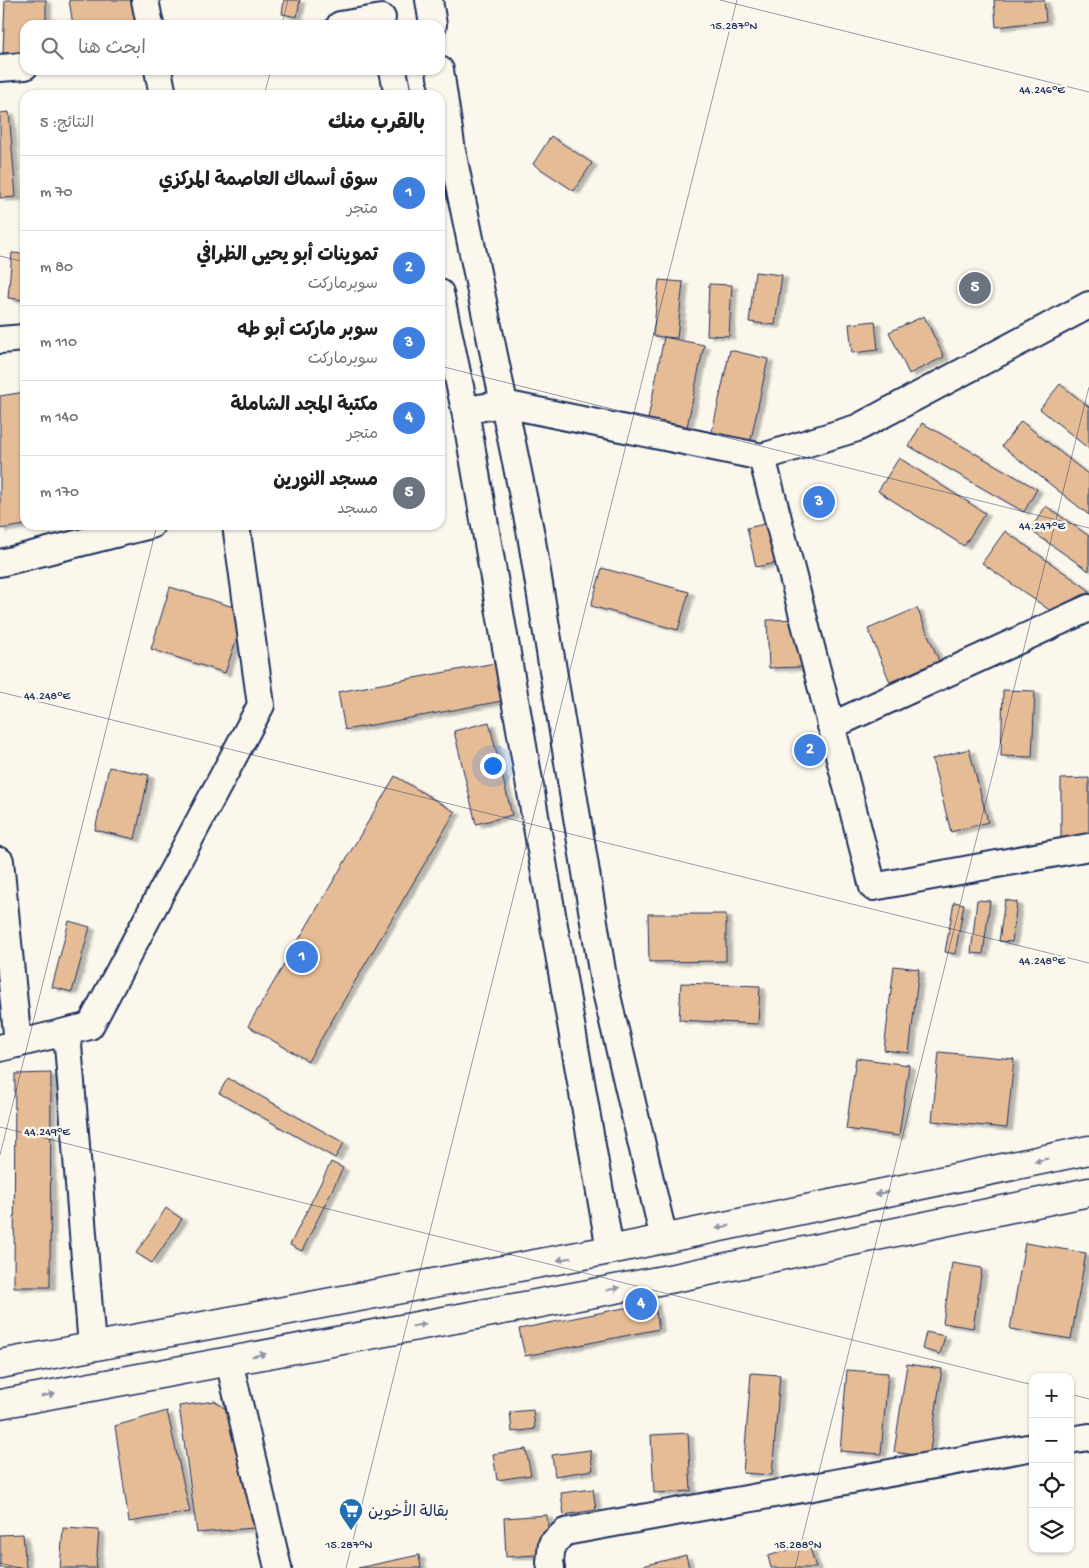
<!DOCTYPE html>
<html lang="ar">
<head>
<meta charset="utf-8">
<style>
	:root { --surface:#fff; --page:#f2f2f2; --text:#202124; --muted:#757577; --line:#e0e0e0; --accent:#0b8043 }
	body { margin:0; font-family:"Gochi Hand","Playpen Sans Arabic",sans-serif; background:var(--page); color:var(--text); direction:rtl }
	.controls { position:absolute; right:15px; bottom:15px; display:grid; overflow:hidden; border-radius:10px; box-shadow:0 1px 4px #0004 }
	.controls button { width:45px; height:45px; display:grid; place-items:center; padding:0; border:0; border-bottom:1px solid var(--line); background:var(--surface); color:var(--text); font:25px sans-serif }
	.you { position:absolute; left:492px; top:765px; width:18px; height:18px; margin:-12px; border:4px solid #fff; border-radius:50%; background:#1a73e8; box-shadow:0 0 0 8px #1a73e833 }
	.badge { display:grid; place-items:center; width:32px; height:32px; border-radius:50%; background:var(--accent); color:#fff; font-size:16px; font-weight:700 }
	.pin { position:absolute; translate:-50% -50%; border:2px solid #fff; box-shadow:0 1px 5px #0006 }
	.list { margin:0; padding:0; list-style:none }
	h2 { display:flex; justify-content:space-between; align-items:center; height:65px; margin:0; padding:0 20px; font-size:21px }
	h2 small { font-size:16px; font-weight:400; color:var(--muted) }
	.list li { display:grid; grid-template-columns:32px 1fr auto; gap:15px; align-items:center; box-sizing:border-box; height:75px; padding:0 20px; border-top:1px solid var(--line) }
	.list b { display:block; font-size:19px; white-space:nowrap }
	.list p { margin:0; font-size:16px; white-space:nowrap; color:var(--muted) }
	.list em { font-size:16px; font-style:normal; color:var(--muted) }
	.icon { flex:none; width:28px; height:28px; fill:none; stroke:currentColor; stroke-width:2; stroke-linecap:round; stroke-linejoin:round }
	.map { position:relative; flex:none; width:1089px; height:1568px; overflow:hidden; direction:ltr }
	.search { position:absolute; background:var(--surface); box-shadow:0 1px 4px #0004; left:20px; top:20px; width:425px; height:55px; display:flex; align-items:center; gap:12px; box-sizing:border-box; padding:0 18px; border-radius:15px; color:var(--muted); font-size:19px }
	.panel { position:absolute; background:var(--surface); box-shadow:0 1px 4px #0004; left:20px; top:90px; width:425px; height:440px; border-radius:15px; direction:rtl }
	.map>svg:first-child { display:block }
</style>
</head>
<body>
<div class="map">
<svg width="1089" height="1568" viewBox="0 0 1089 1568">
	<defs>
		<filter id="shadow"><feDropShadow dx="5.5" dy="3" stdDeviation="1" flood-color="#0004"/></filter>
	</defs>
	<rect width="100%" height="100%" fill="#fbf7ec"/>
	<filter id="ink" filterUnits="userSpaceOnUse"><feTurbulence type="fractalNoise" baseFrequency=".02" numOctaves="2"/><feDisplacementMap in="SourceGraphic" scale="10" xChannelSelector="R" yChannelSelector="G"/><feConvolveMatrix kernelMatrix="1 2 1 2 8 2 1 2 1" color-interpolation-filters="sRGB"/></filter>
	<g filter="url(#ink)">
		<path fill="#e6bc96" stroke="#1b2f5e" filter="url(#shadow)" d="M5,0H46V25H25V53H3Z
			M69,0H135L139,25H73Z
			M284,0H300L297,17L282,14Z
			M994,0H1044L1046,21L996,27Z
			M9,112L16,197L0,198V113Z
			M551,136L592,163L574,191L533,164Z
			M12,253L25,254V300L8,298Z
			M755,272L782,275L775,325L749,322Z
			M659,280L683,282L677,338L653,336Z
			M709,284L732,285L729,336L707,335Z
			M924,316L944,357L909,374L889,332Z
			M875,321L878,350L852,353L849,324Z
			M664,337L704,345L687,427L648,419Z
			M730,350L768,359L750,444L711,436Z
			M1060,384L1089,407V449L1040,409Z
			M25,392V525L0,529V396Z
			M1021,421L1089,475V515L1002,446Z
			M922,423L1037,489L1024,512L909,446Z
			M899,458L985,513L964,546L878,491Z
			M1046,506L1089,536V571L1030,530Z
			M777,521L786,561L756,567L747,528Z
			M1005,531L1089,590V598L1071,625L982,563Z
			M602,568L689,592L678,630L591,606Z
			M170,587L246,611L225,673L151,649Z
			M917,608L939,661L890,682L868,629Z
			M801,619L802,667L769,668L767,620Z
			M495,663L502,701L345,730L338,692Z
			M1003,690L1035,691L1032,757L1001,756Z
			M489,722L512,815L476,824L454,731Z
			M969,749L988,822L951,832L932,759Z
			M109,767L149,775L135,839L95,830Z
			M395,776L455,812L308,1061L248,1026Z
			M1089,778V838L1061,839V779Z
			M977,900L990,901L983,954L971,953Z
			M1005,900L1017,902L1012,942L999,941Z
			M954,902L964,904L955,954L945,952Z
			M648,914H726V961L649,962Z
			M69,921L90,927L72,992L52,987Z
			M894,966L919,969L909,1053L884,1050Z
			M681,983L760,986L758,1024L679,1020Z
			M939,1052L1014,1059L1007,1128L932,1121Z
			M856,1058L909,1065L899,1136L846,1129Z
			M51,1073L50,1287H14L15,1074Z
			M228,1078L344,1143L335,1158L219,1093Z
			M331,1162L343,1168L302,1251L290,1245Z
			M166,1208L182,1219L152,1263L136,1253Z
			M1025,1243L1086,1253L1071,1339L1010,1329Z
			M952,1263L982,1268L973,1328L943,1323Z
			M654,1302L659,1329L525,1356L519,1329Z
			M926,1332L945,1336L940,1354L922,1349Z
			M907,1364L942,1369L929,1457L894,1452Z
			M847,1370L888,1373L881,1454L840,1451Z
			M751,1373L780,1375L772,1475L743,1473Z
			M215,1401L239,1419L265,1527L197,1533L179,1406Z
			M533,1410L535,1429L512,1432L510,1412Z
			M167,1411L190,1512L129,1522L115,1426Z
			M688,1433L691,1491L654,1493L651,1435Z
			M526,1449L531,1475L497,1480L493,1454Z
			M590,1450L593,1470L555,1476L552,1455Z
			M593,1489L596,1510L564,1515L561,1493Z
			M547,1515L550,1554L506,1557L504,1518Z
			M63,1528L99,1530L96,1568H60Z
			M23,1534L26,1568H0V1535Z
			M809,1544L816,1568H771L768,1556Z
			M419,1555L421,1568H358Z
			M686,1555L689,1568H635Z"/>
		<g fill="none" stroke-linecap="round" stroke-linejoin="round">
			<g stroke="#1b2f5e" stroke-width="30">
				<path id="street" d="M145,0L150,25
					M429,0L433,25
					M340,25L382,18
					M0,68L25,66
					M158,70L163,95
					M393,70L398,95
					M440,70L452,151L531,535L604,983L664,1239
					M440,293L465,410L610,1250
					M0,340L25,338
					M465,410L504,404L762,457L857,428L1089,305
					M762,457L873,887L1089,847
					M0,563L151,525
					M831,726L1089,608
					M0,861L18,1044
					M67,1032L92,1347
					M0,1048L90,1026L261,705L236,525
					M229,1361L278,1568
					M1070,1440L1089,1437
					M551,1568L550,1562L552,1544L565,1532L1033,1447"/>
			</g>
			<g stroke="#1b2f5e" stroke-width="31">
				<path id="secondary" d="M0,1364L610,1250L1089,1150
					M0,1404L674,1278L1089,1192"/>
			</g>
			<use href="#street" stroke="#fbf7ec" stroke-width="26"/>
			<use href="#secondary" stroke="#fbf7ec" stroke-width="28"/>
		</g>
		<defs><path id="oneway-solid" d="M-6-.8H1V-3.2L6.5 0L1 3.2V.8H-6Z" transform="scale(1.25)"/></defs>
		<g fill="#8b93a5">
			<use href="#oneway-solid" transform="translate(1041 1160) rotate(168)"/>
			<use href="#oneway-solid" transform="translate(882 1193) rotate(168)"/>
			<use href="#oneway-solid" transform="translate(723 1227) rotate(168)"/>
			<use href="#oneway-solid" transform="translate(564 1259) rotate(169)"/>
			<use href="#oneway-solid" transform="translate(613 1289) rotate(-11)"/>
			<use href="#oneway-solid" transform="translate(419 1325) rotate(-11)"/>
			<use href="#oneway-solid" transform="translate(259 1355) rotate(-11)"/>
			<use href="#oneway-solid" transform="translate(48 1395) rotate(-11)"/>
		</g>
	</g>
	<path fill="none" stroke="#1b2f5e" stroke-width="1" stroke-opacity="0.45" d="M720,0L1089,92M282,25L288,0M264,95L271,70M0,256L25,262M440,366L1089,528M0,692L1089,963M0,1127L1033,1385M0,1155L157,525M1070,1394L1089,1399M0,1563L21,1568M346,1568L737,0M795,1568L1089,387"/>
	<defs>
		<g id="supermarket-pin" transform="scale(1.25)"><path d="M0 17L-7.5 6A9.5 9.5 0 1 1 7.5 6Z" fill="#1f6fb2" stroke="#fbf7ec"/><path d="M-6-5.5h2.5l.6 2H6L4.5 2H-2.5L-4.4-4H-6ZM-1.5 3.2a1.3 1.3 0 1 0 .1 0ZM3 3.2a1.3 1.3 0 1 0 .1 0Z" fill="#fff"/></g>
	</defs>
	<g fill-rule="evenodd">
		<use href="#supermarket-pin" x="351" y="1510"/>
	</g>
	<g text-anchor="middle" stroke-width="5" stroke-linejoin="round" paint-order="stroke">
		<g font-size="16" fill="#1b2f5e" stroke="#fbf7ec" text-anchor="start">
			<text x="368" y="1516">بقالة الأخوين</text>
		</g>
	</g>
	<g font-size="12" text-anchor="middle" fill="#1b2f5e" stroke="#fbf7ec" stroke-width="5" stroke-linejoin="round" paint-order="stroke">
		<text x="734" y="29">15.287°N</text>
		<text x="1042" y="93">44.246°E</text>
		<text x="1042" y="529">44.247°E</text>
		<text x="47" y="699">44.248°E</text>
		<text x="1042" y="964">44.248°E</text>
		<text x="47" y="1135">44.249°E</text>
		<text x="349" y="1548">15.287°N</text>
		<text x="798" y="1548">15.288°N</text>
	</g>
</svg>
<div class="controls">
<button>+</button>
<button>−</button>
<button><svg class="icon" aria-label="locate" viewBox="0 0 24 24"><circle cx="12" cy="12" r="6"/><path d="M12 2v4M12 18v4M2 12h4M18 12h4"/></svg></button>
<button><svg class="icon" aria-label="layers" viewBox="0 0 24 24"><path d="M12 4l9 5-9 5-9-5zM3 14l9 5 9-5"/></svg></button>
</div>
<div class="you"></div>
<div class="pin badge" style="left:302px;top:957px;background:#3f7fe0">1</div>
<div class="pin badge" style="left:810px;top:750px;background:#3f7fe0">2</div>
<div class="pin badge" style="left:819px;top:502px;background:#3f7fe0">3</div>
<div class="pin badge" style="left:641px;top:1304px;background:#3f7fe0">4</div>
<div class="pin badge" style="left:975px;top:288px;background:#6b7280">5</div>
<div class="search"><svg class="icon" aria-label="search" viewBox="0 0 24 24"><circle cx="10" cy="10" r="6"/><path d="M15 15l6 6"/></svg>ابحث هنا</div>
<section class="panel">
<h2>بالقرب منك<small>النتائج: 5</small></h2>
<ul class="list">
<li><span class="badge" style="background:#3f7fe0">1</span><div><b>سوق أسماك العاصمة المركزي</b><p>متجر</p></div><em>70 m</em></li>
<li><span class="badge" style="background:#3f7fe0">2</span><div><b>تموينات أبو يحيى الظرافي</b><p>سوبرماركت</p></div><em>80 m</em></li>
<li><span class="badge" style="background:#3f7fe0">3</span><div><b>سوبر ماركت أبو طه</b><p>سوبرماركت</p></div><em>110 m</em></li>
<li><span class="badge" style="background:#3f7fe0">4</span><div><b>مكتبة المجد الشاملة</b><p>متجر</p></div><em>140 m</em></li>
<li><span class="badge" style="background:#6b7280">5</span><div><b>مسجد النورين</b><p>مسجد</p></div><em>170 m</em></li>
</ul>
</section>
</div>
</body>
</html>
